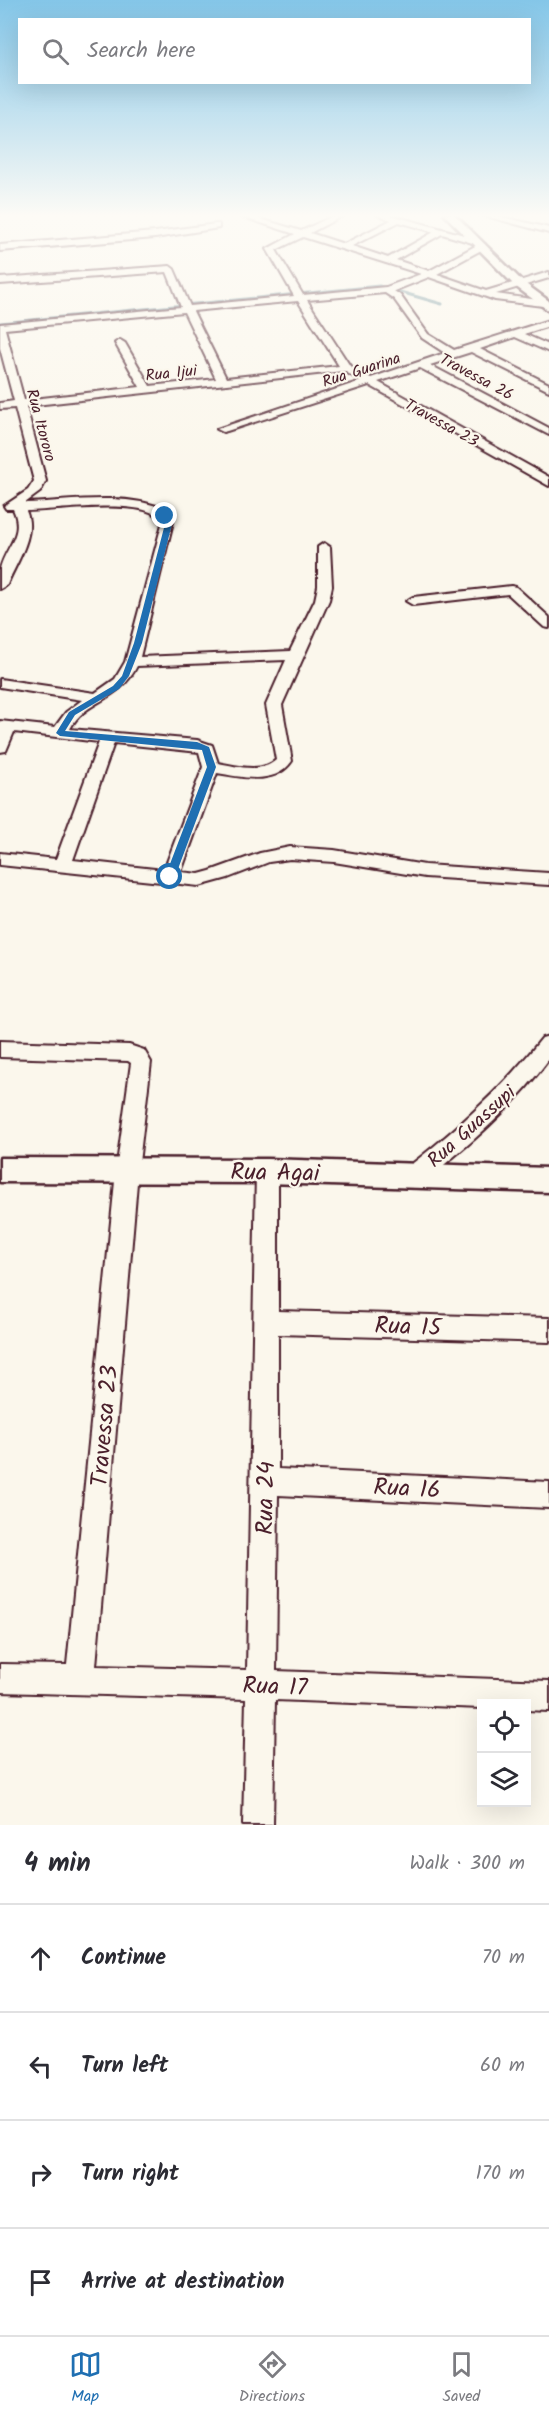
<!DOCTYPE html>
<html lang="en">
<head>
<meta charset="utf-8">
<style>
	:root { --surface:#fff; --page:#f2f2f3; --text:#2b2b33; --muted:#7c7c81; --line:#e1e1e2; --accent:#1f6fb2 }
	body { margin:0; font-family:Kalam,sans-serif; background:var(--page); color:var(--text) }
	.controls { position:absolute; right:18px; bottom:18px; display:grid; overflow:hidden; border-radius:0px; box-shadow:0 6px 24px #0002 }
	.controls button { width:54px; height:54px; display:grid; place-items:center; padding:0; border:0; border-bottom:2px solid var(--line); background:var(--surface); color:var(--text); font:30px sans-serif }
	.stop { position:absolute; width:18px; height:18px; margin:-14px; border:4px solid #1f6fb2; border-radius:50%; background:#fff }
	.stop.end { background:#1f6fb2; border-color:#fff; box-shadow:0 2px 6px #0008 }
	.list { margin:0; padding:0; list-style:none }
	h2 { display:flex; justify-content:space-between; align-items:center; height:78px; margin:0; padding:0 24px; font-size:26px }
	h2 small { font-size:20px; font-weight:400; color:var(--muted) }
	.list li { display:grid; grid-template-columns:39px 1fr auto; gap:18px; align-items:center; box-sizing:border-box; height:108px; padding:0 24px; border-top:2px solid var(--line) }
	.list b { display:block; font-size:22px; white-space:nowrap }
	.list em { font-size:20px; font-style:normal; color:var(--muted) }
	.icon { flex:none; width:33px; height:33px; fill:none; stroke:currentColor; stroke-width:2; stroke-linecap:round; stroke-linejoin:round }
	.map { position:relative; flex:none; width:549px; height:1825px; overflow:hidden }
	.search { position:absolute; background:var(--surface); box-shadow:0 6px 24px #0002; left:18px; right:18px; top:18px; height:66px; display:flex; align-items:center; gap:15px; box-sizing:border-box; padding:0 21px; border-radius:0px; color:var(--muted); font-size:22px }
	.sheet { height:510px; background:var(--surface) }
	nav { display:flex; justify-content:space-around; align-items:center; box-sizing:border-box; height:84px; border-top:2px solid var(--line); background:var(--surface); font-size:16px; color:var(--muted) }
	nav a { display:grid; justify-items:center; gap:3px }
	nav .on { color:var(--accent) }
	.map>svg:first-child { display:block }
</style>
</head>
<body>
<div class="map">
<svg width="549" height="1825" viewBox="0 0 549 1825">
	<rect width="100%" height="100%" fill="#fbf7ec"/>
	<filter id="ink" filterUnits="userSpaceOnUse"><feTurbulence type="fractalNoise" baseFrequency=".0167" numOctaves="2"/><feDisplacementMap in="SourceGraphic" scale="12" xChannelSelector="R" yChannelSelector="G"/><feConvolveMatrix kernelMatrix="1 2 1 2 8 2 1 2 1" color-interpolation-filters="sRGB"/></filter>
	<g filter="url(#ink)">
		<g fill="none" stroke-linecap="round" stroke-linejoin="round">
			<path stroke="#73939c" stroke-width="3" d="M0,323L379,286L442,304"/>
			<g stroke="#4a1f2b" stroke-width="4">
				<path id="minor" d="M233,214H244L301,231L337,214H346L310,233L344,244L391,220L376,214H387L479,239V243L476,244L442,234L396,260L429,271L479,244H485V248L437,274L486,291L549,272V278L496,294L546,301V305L543,306L495,300L429,277L394,291L400,295L428,334L454,350L549,320V326L524,334L549,345V352L515,337L480,349L549,384V391L471,352L430,365L549,428V435L420,368L378,382L549,477V486L369,385L227,431L223,432L217,429L361,381L344,371L26,406L46,481L40,492L25,503C64,502 124,492 161,508C167,510 170,516 173,522L140,657L290,651L315,600L318,586V547L324,543L330,547L332,586L329,600L282,705L292,761C275,786 242,777 217,773L181,872L199,874L210,871L260,853L290,847L334,850L425,865L549,873V885L425,877L334,862L290,859L269,862L228,878L199,886L0,865V853L56,859L99,742L14,732L6,751L0,752V721L55,727L66,712L82,700L0,687V679L95,693L115,679L125,662L162,524C160,519 158,516 153,513C127,500 57,510 26,511C37,534 16,563 7,585L0,589C0,583 0,575 0,569C6,545 25,535 13,509H6L4,506L28,490L34,481L15,408L0,409V403L14,401L0,348V324L181,307L167,272L0,284V278L170,266L174,269L190,306L294,296L267,249L295,234ZM399,222L434,232L388,258L352,246ZM303,237L421,274L386,287L303,295L276,250ZM385,293L394,299L422,338L445,353L371,378L350,366L307,300ZM298,301L339,366L226,378L193,311ZM184,312L216,379L150,386L125,343L120,340L115,343L140,387L24,400L5,329ZM286,660L266,705L276,760C261,774 236,766 218,763L212,745L197,740L70,729C85,699 119,703 137,666ZM114,743L199,752L203,767L164,870L73,860Z
					M478,214H490L549,228V233Z
					M216,224H219V228L155,238L0,251V245L155,232Z
					M511,586L516,587L549,617V628L544,627L508,594L413,605L406,601L413,597Z
					M549,1036V1059C513,1108 467,1147 420,1184L412,1187L404,1184L401,1177L404,1170C455,1131 502,1089 542,1038Z
					M0,1041L129,1045L144,1050L151,1062L138,1171L96,1666L247,1670L256,1171L259,1164L267,1161L275,1164L278,1171V1311L549,1318V1342L278,1334V1469L549,1482V1508L278,1495L276,1671L549,1681V1711L526,1710V1704H482V1708L275,1700L273,1825H243L246,1699L0,1692V1664L67,1665L116,1171L131,1063L128,1061L0,1057Z"/>
			</g>
			<g stroke="#4a1f2b" stroke-width="5">
				<path id="tertiary" d="M444,214H454L523,282L549,301V311L515,286Z
					M0,1158L267,1159L549,1168V1192L267,1183L0,1182Z"/>
			</g>
			<use href="#minor" fill="#fbf7ec" fill-rule="evenodd"/>
			<use href="#tertiary" fill="#fbf7ec" fill-rule="evenodd"/>
		</g>
	</g>
	<linearGradient id="sky" x2="0" y2="1"><stop stop-color="#84c6e8"/><stop offset="0.46" stop-color="#fdfbf6"/><stop offset="1" stop-color="#fdfbf6" stop-opacity="0"/></linearGradient>
	<rect width="549" height="469" fill="url(#sky)"/>
	<path fill="#1f6fb2" d="M165,514L172,524L142,643L129,676L119,689L75,715L65,731L197,742L209,747L216,767L175,877L170,880L165,877L207,767L202,750L60,736L56,733L69,712L113,686L122,676L134,643L165,524L161,516Z"/>
	<g text-anchor="middle" stroke-width="4.5" stroke-linejoin="round" paint-order="stroke">
		<g font-size="16" fill="#4a1f2b" stroke="#fbf7ec">
			<text transform="translate(361 369) rotate(-18)" y="6">Rua Guarina</text>
			<text transform="translate(171 372) rotate(-6)" y="6">Rua Ijui</text>
			<text transform="translate(477 376) rotate(28)" y="6">Travessa 26</text>
			<text transform="translate(442 422) rotate(29)" y="6">Travessa 23</text>
			<text transform="translate(42 425) rotate(75)" y="6">Rua Itororo</text>
		</g>
		<g font-size="20" fill="#4a1f2b" stroke="#fbf7ec">
			<text transform="translate(471 1126) rotate(-42)" y="7">Rua Guassupi</text>
		</g>
		<g font-size="24" fill="#4a1f2b" stroke="#fbf7ec">
			<text transform="translate(275 1172) rotate(1)" y="8">Rua Agai</text>
			<text transform="translate(408 1326) rotate(2)" y="8">Rua 15</text>
			<text transform="translate(104 1426) rotate(-85)" y="8">Travessa 23</text>
			<text transform="translate(407 1488) rotate(3)" y="8">Rua 16</text>
			<text transform="translate(265 1498) rotate(-89)" y="8">Rua 24</text>
			<text transform="translate(275 1686) rotate(2)" y="8">Rua 17</text>
		</g>
	</g>
</svg>
<div class="controls">
<button><svg class="icon" aria-label="locate" viewBox="0 0 24 24"><circle cx="12" cy="12" r="6"/><path d="M12 2v4M12 18v4M2 12h4M18 12h4"/></svg></button>
<button><svg class="icon" aria-label="layers" viewBox="0 0 24 24"><path d="M12 4l9 5-9 5-9-5zM3 14l9 5 9-5"/></svg></button>
</div>
<div class="stop" style="left:170px;top:877px"></div>
<div class="stop end" style="left:165px;top:516px"></div>
<div class="search"><svg class="icon" aria-label="search" viewBox="0 0 24 24"><circle cx="10" cy="10" r="6"/><path d="M15 15l6 6"/></svg>Search here</div>
</div>
<section class="sheet">
<h2>4 min<small>Walk · 300 m</small></h2>
<ul class="list">
<li><svg class="icon" aria-label="ahead" viewBox="0 0 24 24"><path d="M12 20V5M6 11l6-6 6 6"/></svg><div><b>Continue</b></div><em>70 m</em></li>
<li><svg class="icon" aria-label="left" viewBox="0 0 24 24"><path d="M17 20v-9H6M10 6l-5 5 5 5"/></svg><div><b>Turn left</b></div><em>60 m</em></li>
<li><svg class="icon" aria-label="right" viewBox="0 0 24 24"><path d="M7 20v-9h11M14 6l5 5-5 5"/></svg><div><b>Turn right</b></div><em>170 m</em></li>
<li><svg class="icon" aria-label="arrive" viewBox="0 0 24 24"><path d="M6 21V4h12l-3 4 3 4H6"/></svg><div><b>Arrive at destination</b></div></li>
</ul>
</section>
<nav>
<a class="on"><svg class="icon" aria-label="map" viewBox="0 0 24 24"><path d="M3 6l6-2 6 2 6-2v14l-6 2-6-2-6 2zM9 4v14M15 6v14"/></svg>Map</a>
<a><svg class="icon" aria-label="directions" viewBox="0 0 24 24"><path d="M12 3l9 9-9 9-9-9zM9 14v-3h6M13 9l2 2-2 2"/></svg>Directions</a>
<a><svg class="icon" aria-label="saved" viewBox="0 0 24 24"><path d="M7 4h10v16l-5-4-5 4z"/></svg>Saved</a>
</nav>
</body>
</html>
